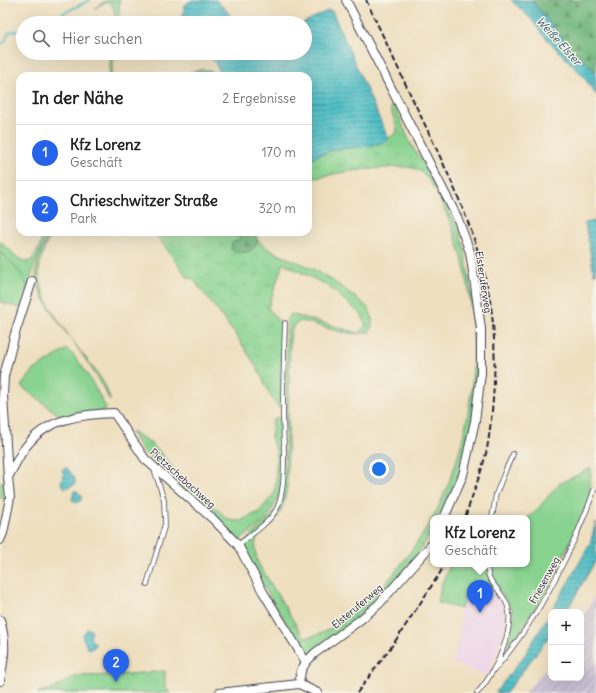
<!DOCTYPE html>
<html lang="de">
<head>
<meta charset="utf-8">
<style>
	:root { --surface:#fff; --page:#f2f2f2; --text:#222; --muted:#767676; --line:#e0e0e0; --accent:#2563eb }
	body { margin:0; font-family:Delius,sans-serif; background:var(--page); color:var(--text) }
	.controls { position:absolute; right:12px; bottom:12px; display:grid; overflow:hidden; border-radius:8px; box-shadow:0 4px 16px #0002 }
	.controls button { width:36px; height:36px; display:grid; place-items:center; padding:0; border:0; border-bottom:1px solid var(--line); background:var(--surface); color:var(--text); font:20px sans-serif }
	.you { position:absolute; left:379px; top:469px; width:14px; height:14px; margin:-10px; border:3px solid #fff; border-radius:50%; background:#1a73e8; box-shadow:0 0 0 6px #1a73e833 }
	.badge { display:grid; place-items:center; width:26px; height:26px; border-radius:50%; background:var(--accent); color:#fff; font-size:13px; font-weight:700 }
	.pin { position:absolute; translate:-50% -33px; filter:drop-shadow(0 1px 2px #0008) }
	.pin::after { content:''; position:absolute; top:21px; width:14px; height:12px; background:inherit; clip-path:polygon(0 0,100% 0,50% 100%) }
	.popup { position:absolute; left:430px; top:515px; width:100px; height:52px; box-sizing:border-box; display:grid; place-content:center; border-radius:8px; background:var(--surface); filter:drop-shadow(0 1px 3px #0005); font-size:13px; white-space:nowrap; color:var(--muted) }
	.popup b { font-size:15px; color:var(--text) }
	.popup::after { content:''; position:absolute; left:50%; top:100%; margin-left:-8px; border:8px solid transparent; border-top-color:var(--surface) }
	.list { margin:0; padding:0; list-style:none }
	h2 { display:flex; justify-content:space-between; align-items:center; height:52px; margin:0; padding:0 16px; font-size:17px }
	h2 small { font-size:13px; font-weight:400; color:var(--muted) }
	.list li { display:grid; grid-template-columns:26px 1fr auto; gap:12px; align-items:center; box-sizing:border-box; height:56px; padding:0 16px; border-top:1px solid var(--line) }
	.list b { display:block; font-size:15px; white-space:nowrap }
	.list p { margin:0; font-size:13px; white-space:nowrap; color:var(--muted) }
	.list em { font-size:13px; font-style:normal; color:var(--muted) }
	.icon { flex:none; width:22px; height:22px; fill:none; stroke:currentColor; stroke-width:2; stroke-linecap:round; stroke-linejoin:round }
	.map { position:relative; flex:none; width:596px; height:693px; overflow:hidden }
	.search { position:absolute; background:var(--surface); box-shadow:0 4px 16px #0002; left:16px; top:16px; width:296px; height:44px; display:flex; align-items:center; gap:10px; box-sizing:border-box; padding:0 14px; border-radius:22px; color:var(--muted); font-size:15px }
	.panel { position:absolute; background:var(--surface); box-shadow:0 4px 16px #0002; left:16px; top:72px; width:296px; height:164px; border-radius:12px }
	.map>svg:first-child { display:block }
</style>
</head>
<body>
<div class="map">
<svg width="596" height="693" viewBox="0 0 596 693">
	<defs>
		<pattern id="industrial-furrows" width="10" height="10" patternUnits="userSpaceOnUse"><rect width="10" height="10" fill="#cbbfd4"/><path d="M-1 1l2-2M0 10L10 0M9 11l2-2" fill="none" stroke="#aea4b7"/></pattern>
		<pattern id="grass-tufts" width="24" height="20" patternUnits="userSpaceOnUse"><rect width="24" height="20" fill="#89d390"/><path d="M3 7l-1-3M5 7V3M7 7l1-3M15 17l-1-3M17 17v-4M19 17l1-3" fill="none" stroke="#76b57d"/></pattern>
		<pattern id="forest-firs" width="22" height="20" patternUnits="userSpaceOnUse"><rect width="22" height="20" fill="#6eb57a"/><path d="M5 1l3.5 6h-7zM16 11l3.5 6h-7z" fill="#5a9365"/></pattern>
		<pattern id="water-rules" width="6" height="5" patternUnits="userSpaceOnUse"><rect width="6" height="5" fill="#51bfc6"/><path d="M0 2.5h6" fill="none" stroke="#439ba2"/></pattern>
	</defs>
	<rect width="100%" height="100%" fill="#f7f3e8"/>
	<filter id="ink" filterUnits="userSpaceOnUse"><feTurbulence type="fractalNoise" baseFrequency=".025" numOctaves="2"/><feDisplacementMap in="SourceGraphic" scale="8" xChannelSelector="R" yChannelSelector="G"/><feConvolveMatrix kernelMatrix="1 2 1 2 8 2 1 2 1" color-interpolation-filters="sRGB"/></filter>
	<filter id="wash" filterUnits="userSpaceOnUse"><feTurbulence type="fractalNoise" baseFrequency=".012" numOctaves="4" result="noise"/><feDisplacementMap in="SourceGraphic" scale="16" xChannelSelector="R" yChannelSelector="G"/><feGaussianBlur stdDeviation="0.9" result="paint"/><feColorMatrix in="noise" values="0 0 0 0 0 0 0 0 0 0 0 0 0 0 0 0 0 1.4 0 .05"/><feComposite in="paint" operator="in"/></filter>
	<g filter="url(#wash)">
		<rect width="100%" height="100%" fill="#eedfbf"/>
		<path fill="#ecd1e9" d="M477,581L491,585L501,602L506,614L505,623L496,653L487,676L452,663L459,639L461,609L469,585Z"/>
		<path fill="url(#industrial-furrows)" d="M596,594V693H525L551,662V678H581V621Z"/>
		<path fill="url(#grass-tufts)" stroke="#567a66" d="M106,0H120L118,23H116L114,10L111,3L106,2L95,8Z
			M111,53H115L111,76H109Z
			M394,104L408,138L416,153L425,164L459,230L465,250L466,258L477,325L478,357L474,414L468,443L457,478L438,518H433V529L418,553L384,595L358,618L306,656L258,577L244,550L243,546L247,540L277,510L285,469L287,318L291,314L358,333L366,326L362,315L328,286L283,263L268,308L281,324L283,323L281,395L280,407L279,408C269,397 265,382 258,370C240,338 215,308 193,279L188,278L161,241L152,232H231L234,235L239,236L240,239L235,252C245,253 253,251 258,240C272,255 291,258 309,267C325,275 341,286 355,297C358,300 364,303 367,307C373,314 374,324 369,332C349,338 321,325 301,321C292,325 291,330 290,339L287,487C285,496 284,506 279,514C267,536 248,529 258,563L301,633L305,637C324,637 349,616 364,604C382,590 395,573 408,555C420,538 433,520 441,501C481,415 485,302 447,215C441,201 430,175 416,169C407,166 395,167 386,168C359,169 334,173 308,180V159L333,150L376,145L387,140L388,138L396,134L397,128L390,107Z
			M44,232H48L34,266L27,293L14,265L0,252V241L18,258L26,262L32,260L39,248Z
			M50,232H51C47,244 40,257 39,270C38,301 73,340 90,364C99,375 108,387 110,401C101,382 89,364 77,347C64,329 36,295 36,272C36,259 45,245 50,232Z
			M277,417L280,418L281,420C282,449 287,492 268,516C261,526 249,533 240,540H237L144,453L131,432L147,440L160,452L182,478L205,497L227,519L233,521H240L259,512L274,494L276,482V451L271,437L273,420Z"/>
		<path fill="url(#forest-firs)" stroke="#486c5a" d="M531,0H596V73L569,46Z
			M204,69L218,74L219,76H183L191,72Z
			M231,232H255C256,235 258,239 257,242C254,253 239,255 231,250L232,243L240,239L239,236L234,235Z"/>
		<path fill="#89d390" stroke="#567a66" d="M0,252C10,261 30,278 27,293C26,298 22,303 20,308L0,302Z
			M67,349C84,364 95,388 106,408L104,411L64,419L21,386L34,370Z
			M591,468L589,500L550,585L508,651L512,609L497,586L477,581L469,585L461,609L438,603L441,585L451,564H527V519L535,512L559,484Z
			M0,482H6L7,499L0,498Z
			M165,671V687L170,693H37L38,692L53,689L76,676L117,675Z"/>
		<path fill="url(#water-rules)" stroke="#3a7080" d="M192,0H216L226,10L235,23H187L183,17L184,5Z
			M511,0H531L569,46L595,71L596,95L584,77L542,34L532,20Z
			M329,10L332,11L388,138V140L376,145L333,150L308,159V76H271L256,74L257,76H220L216,64L207,53H305V23H303Z
			M596,221V274H594L585,223Z
			M64,468H67L75,478V484L69,487L65,488L62,485L61,482L64,475L62,470Z
			M74,491H77L82,496L81,500L77,503L72,500Z
			M596,521V560L566,612H551L590,544Z
			M551,612V634L506,693H495L524,656Z
			M87,629H90L92,632L90,638L95,643V646L91,649L87,648L82,636Z"/>
		<g fill="none" stroke-linecap="round" stroke-linejoin="round">
			<path stroke="#51bfc6" stroke-width="2" d="M44,23L90,0
				M0,45L5,42C9,27 11,33 23,30"/>
		</g>
	</g>
	<g filter="url(#ink)">
		<g fill="none" stroke-linecap="round" stroke-linejoin="round">
			<g stroke="#413e4f" stroke-width="5.5">
				<path id="lane" d="M492,518L496,494L506,469L513,454
					M238,545C250,535 267,525 276,510C288,490 283,436 283,411C283,382 284,352 285,323
					M147,584L165,524L164,500L154,469
					M495,669C529,630 555,583 576,536C582,521 589,506 594,490
					M477,693C494,676 518,626 506,602C502,594 495,587 490,579C488,575 487,569 487,564"/>
			</g>
			<g stroke="#413e4f" stroke-width="10">
				<path id="street" d="M346,0L457,217L470,252L475,285L481,329V373L475,421L463,475L444,518
					M8,477C15,466 20,452 29,443C49,418 84,414 114,413L145,459L214,520L238,545L263,592L306,662
					M0,540L3,533L10,498L8,477L3,395L4,376L16,330L32,281
					M0,620C7,644 4,658 0,681
					M299,684L301,671L306,662L315,653L360,620L379,604L433,543
					M219,693L299,684L318,693"/>
			</g>
			<use href="#lane" stroke="#fff" stroke-width="4"/>
			<use href="#street" stroke="#fff" stroke-width="8"/>
			<path stroke="#22223b" stroke-width="2" stroke-dasharray="6 3" stroke-linecap="butt" d="M366,0C387,44 407,88 428,131C453,184 478,237 489,295C498,342 495,402 487,449C482,472 472,495 465,518
				M357,693L394,643L440,573L444,564"/>
		</g>
	</g>
	<g text-anchor="middle" stroke-width="3" stroke-linejoin="round" paint-order="stroke">
		<g font-size="10" fill="#22223b" stroke="#f7f3e8">
			<text transform="translate(484 282) rotate(81)" y="4">Elsteruferweg</text>
			<text transform="translate(183 478) rotate(42)" y="4">Pietzschebachweg</text>
			<text transform="translate(544 580) rotate(-61)" y="4">Friesenweg</text>
			<text transform="translate(357 606) rotate(-40)" y="4">Elsteruferweg</text>
		</g>
		<g font-size="11" font-style="italic" fill="#32596c" stroke="#f7f3e8">
			<text transform="translate(559 41) rotate(48)" y="4">Weiße Elster</text>
		</g>
	</g>
</svg>
<div class="controls">
<button>+</button>
<button>−</button>
</div>
<div class="you"></div>
<div class="pin badge" style="left:480px;top:613px">1</div>
<div class="popup"><b>Kfz Lorenz</b>Geschäft</div>
<div class="pin badge" style="left:116px;top:682px">2</div>
<div class="search"><svg class="icon" aria-label="search" viewBox="0 0 24 24"><circle cx="10" cy="10" r="6"/><path d="M15 15l6 6"/></svg>Hier suchen</div>
<section class="panel">
<h2>In der Nähe<small>2 Ergebnisse</small></h2>
<ul class="list">
<li><span class="badge">1</span><div><b>Kfz Lorenz</b><p>Geschäft</p></div><em>170 m</em></li>
<li><span class="badge">2</span><div><b>Chrieschwitzer Straße</b><p>Park</p></div><em>320 m</em></li>
</ul>
</section>
</div>
</body>
</html>
